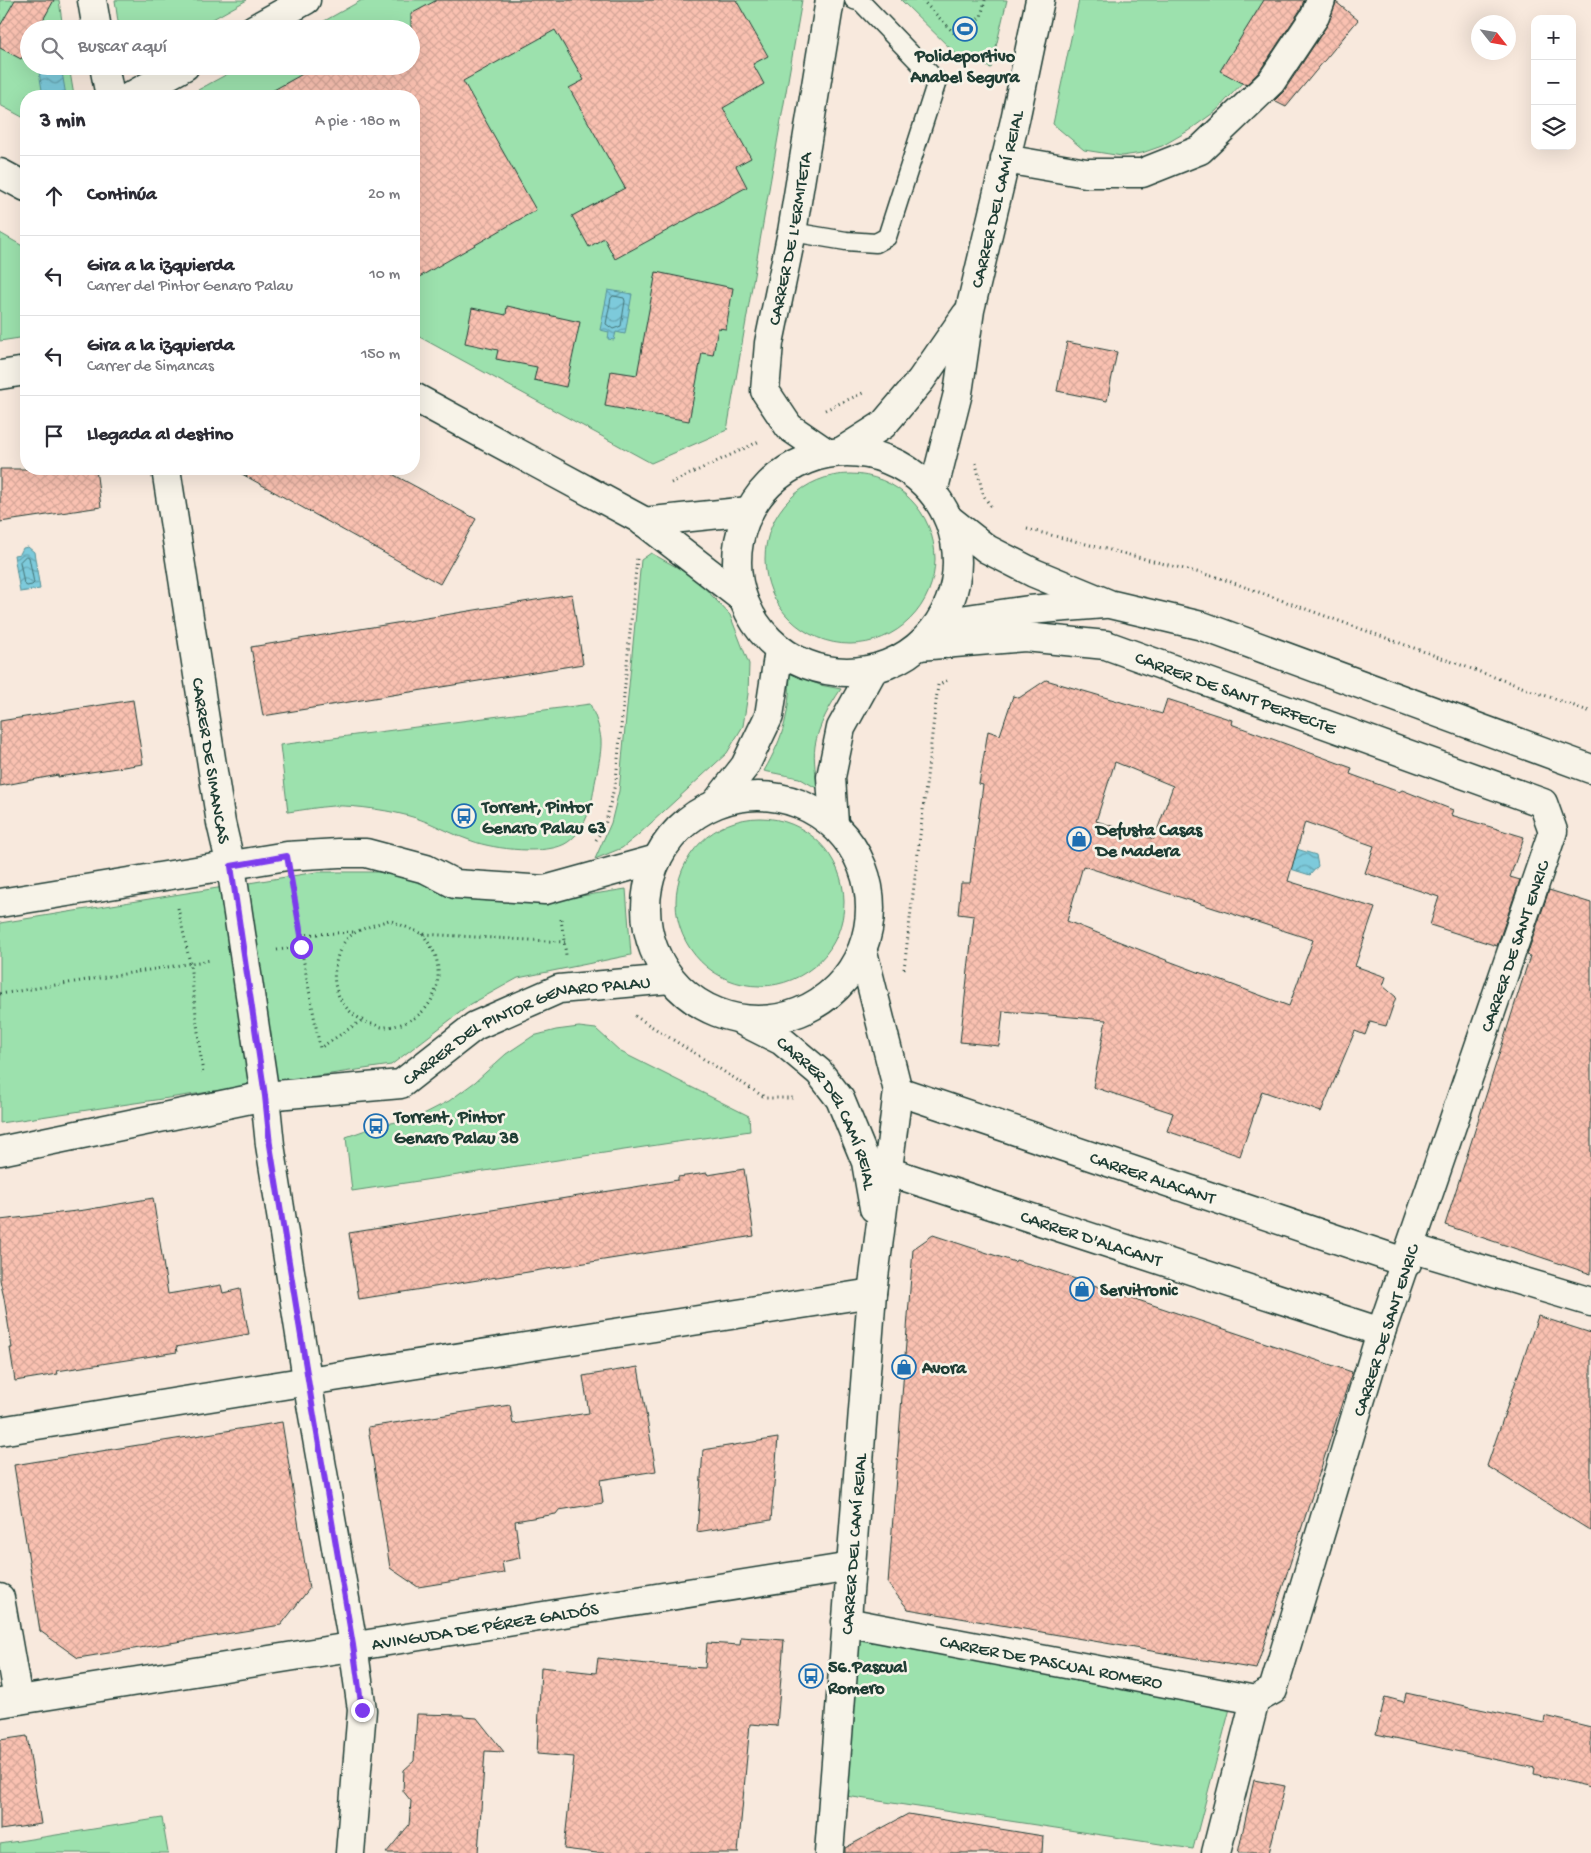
<!DOCTYPE html>
<html lang="es">
<head>
<meta charset="utf-8">
<style>
	:root { --surface:#fff; --page:#f7f7f7; --text:#2b2b33; --muted:#7c7c81; --line:#e1e1e2 }
	body { margin:0; font-family:"Gochi Hand",sans-serif; background:var(--page); color:var(--text) }
	.controls { position:absolute; right:15px; top:15px; display:grid; overflow:hidden; border-radius:10px; box-shadow:0 5px 20px #0002 }
	.controls button { width:45px; height:45px; display:grid; place-items:center; padding:0; border:0; border-bottom:1px solid var(--line); background:var(--surface); color:var(--text); font:25px sans-serif }
	.compass { position:absolute; left:1471px; top:15px; width:45px; height:45px; border-radius:50%; background:var(--surface); box-shadow:0 5px 20px #0002; rotate:121deg }
	.stop { position:absolute; width:15px; height:15px; margin:-11px; border:4px solid #7c3aed; border-radius:50%; background:#fff }
	.stop.end { background:#7c3aed; border-color:#fff; box-shadow:0 1px 5px #0008 }
	.list { margin:0; padding:0; list-style:none }
	h2 { display:flex; justify-content:space-between; align-items:center; height:65px; margin:0; padding:0 20px; font-size:21px }
	h2 small { font-size:16px; font-weight:400; color:var(--muted) }
	.list li { display:grid; grid-template-columns:32px 1fr auto; gap:15px; align-items:center; box-sizing:border-box; height:80px; padding:0 20px; border-top:1px solid var(--line) }
	.list b { display:block; font-size:19px; white-space:nowrap }
	.list p { margin:0; font-size:16px; white-space:nowrap; color:var(--muted) }
	.list em { font-size:16px; font-style:normal; color:var(--muted) }
	.icon { flex:none; width:28px; height:28px; fill:none; stroke:currentColor; stroke-width:2; stroke-linecap:round; stroke-linejoin:round }
	.map { position:relative; flex:none; width:1591px; height:1853px; overflow:hidden }
	.search { position:absolute; background:var(--surface); box-shadow:0 5px 20px #0002; left:20px; top:20px; width:400px; height:55px; display:flex; align-items:center; gap:12px; box-sizing:border-box; padding:0 18px; border-radius:28px; color:var(--muted); font-size:19px }
	.panel { position:absolute; background:var(--surface); box-shadow:0 5px 20px #0002; left:20px; top:90px; width:400px; height:385px; border-radius:20px }
	.map>svg:first-child { display:block }
</style>
</head>
<body>
<div class="map">
<svg width="1591" height="1853" viewBox="0 0 1591 1853">
	<defs>
		<pattern id="water-waves" width="16" height="10" patternUnits="userSpaceOnUse" patternTransform="scale(1.25)"><rect width="16" height="10" fill="#7dcadb"/><path d="M0 5q4-4 8 0t8 0" fill="none" stroke="#66a5b2"/></pattern>
		<pattern id="building-cross-hatch" width="8" height="8" patternUnits="userSpaceOnUse" patternTransform="scale(1.25)"><rect width="8" height="8" fill="#fac1b1"/><path d="M0 0l8 8M0 8l8-8" fill="none" stroke="#d6a799"/></pattern>
	</defs>
	<rect width="100%" height="100%" fill="#f8e9dd"/>
	<filter id="ink" filterUnits="userSpaceOnUse"><feTurbulence type="fractalNoise" baseFrequency=".02" numOctaves="2"/><feDisplacementMap in="SourceGraphic" scale="10" xChannelSelector="R" yChannelSelector="G"/><feConvolveMatrix kernelMatrix="1 2 1 2 8 2 1 2 1" color-interpolation-filters="sRGB"/></filter>
	<g filter="url(#ink)">
		<path fill="#9ce1ad" stroke="#5e8f70" d="M0,0H59L63,29H29V66H69L74,96H26V119L0,105Z
			M115,0H247L195,29H119Z
			M362,0H802L727,430L651,463L414,334V96H187L242,66H411V29H310Z
			M901,0H1007L991,68L957,55Z
			M1079,0H1301L1270,53L1216,111L1188,131L1162,146L1142,153L1122,156L1084,150L1053,124Z
			M0,233L26,248V337L0,341Z
			M765 559a85 85 0 1 1 170 0a85 85 0 1 1-170 0Z
			M651,553L680,569L702,585L730,615L749,664L748,694L743,726L727,753L638,835L622,848L595,859L611,823L619,791L641,560Z
			M790,673L820,685L841,689C830,705 818,726 815,746C813,760 816,775 818,789L799,778L764,771C785,734 789,715 790,673Z
			M590,704C595,715 600,728 601,740C602,753 596,775 594,789C591,808 585,830 568,842C549,856 493,849 472,841C453,835 435,824 416,818C394,811 355,805 333,806C318,807 303,810 288,812L280,745Z
			M676 902a84 84 0 1 1 168 0a84 84 0 1 1-168 0Z
			M317,872H378L419,880L562,899L626,889L631,955L518,978L471,1004L391,1065L0,1123V923Z
			M579,1027L596,1029L621,1052L749,1116L750,1131L352,1191L346,1137L380,1125L414,1119L449,1101L475,1082L506,1054L533,1036L556,1030Z
			M846,1622L1233,1697L1193,1849L833,1794Z
			M162,1818L168,1853H0V1844Z"/>
		<path fill="url(#water-waves)" stroke="#579298" d="M38,66H61L66,96H43Z
			M608,290L632,294L625,334L616,332L614,340L608,339L609,332L600,330Z
			M28,547L34,552L40,589L20,592L14,555L20,554L23,548Z
			M1274,842L1316,855L1318,866L1310,875L1268,862Z"/>
		<g fill="none" stroke-linecap="round" stroke-linejoin="round">
			<path stroke="#457577" stroke-width="1" d="M614,296L624,298L625,301L621,326L613,329L606,324L611,298Z
				M26,556L29,557L34,583L32,585L27,586L24,584L20,562Z"/>
		</g>
		<path fill="url(#building-cross-hatch)" stroke="#1f3d34" fill-rule="evenodd" d="M15,0H54L38,29H29V46L21,59L0,48V26Z
			M437,0H736L768,56L753,64L764,84L723,108L751,158L736,166L747,187L615,259L604,238L589,247L572,216L625,188L569,88L584,80L555,30L463,81L536,210L414,280V96H263L317,66H411V14Z
			M1264,0H1304L1301,9L1259,72L1246,85L1220,71Z
			M1336,2L1358,20L1286,107L1274,101L1284,91L1328,24Z
			M656,272L733,288L726,329L718,328L713,355L702,353L689,421L605,406L611,371L637,375Z
			M507,306L580,322L566,387L534,380L537,367L496,359L498,350L465,343L472,308L506,315Z
			M1067,342L1117,352L1107,401L1057,391Z
			M0,469H96L101,507L0,522Z
			M233,469H383L476,519L440,584Z
			M572,594L583,664L263,716L251,647Z
			M1046,680L1162,714L1167,699L1232,720L1231,724L1352,768L1350,774L1399,792L1402,790L1453,810L1451,815L1524,837L1510,877L1520,880L1497,946L1430,925L1439,897L1365,873L1374,846L1305,822L1288,881L1375,908L1355,966L1386,977L1383,986L1396,997L1386,1026L1370,1022L1365,1035L1355,1031L1321,1112L1262,1091L1240,1156L1167,1131L1173,1113L1093,1087L1106,1020L1003,1011L999,1046L960,1042L974,916L958,914L961,883H970L983,785L979,784L988,731L1000,735L1013,696L1019,698ZM1115,762L1173,786L1154,839L1096,821ZM1083,866L1313,940L1289,1006L1166,960L1067,921Z
			M133,700L143,764L58,777V775L0,786V721Z
			M1549,890L1591,903V1274L1445,1225L1530,956L1527,955Z
			M744,1169L754,1236L359,1299L349,1233L678,1180V1177L707,1173L708,1175Z
			M153,1198L168,1294L221,1285L223,1293L240,1289L249,1334L176,1347L177,1352L57,1371L58,1374L15,1381L10,1348H12L4,1298L0,1280V1220L85,1210Z
			M933,1235L1015,1262L1016,1260L1040,1267L1352,1372L1256,1669L908,1609L888,1584L913,1249Z
			M1538,1316L1591,1333V1531L1487,1466Z
			M638,1367L656,1471L600,1480L603,1503L559,1510L556,1514L515,1521L520,1558L502,1562L504,1573L418,1587L390,1568L368,1427L510,1405L513,1424L589,1413L583,1376Z
			M282,1422L309,1589L281,1625L78,1658L40,1631L14,1465Z
			M778,1438L771,1520L697,1532L703,1450Z
			M741,1637L784,1640L777,1726L750,1724L738,1853H597L564,1849L574,1757L537,1754L541,1667L596,1673L598,1658L655,1665L705,1668L707,1643L740,1645Z
			M1406,1693L1544,1723L1545,1716L1591,1727V1787L1534,1774L1535,1768L1376,1734L1385,1697L1404,1702Z
			M417,1714L463,1715L464,1717L477,1718L504,1752L485,1751L478,1853H386L409,1825L411,1801L403,1791L404,1770L414,1761Z
			M27,1736L41,1824L0,1830V1740Z
			M1254,1780L1285,1786L1269,1853H1238Z
			M908,1814L1043,1836L1042,1853H845V1848Z"/>
		<g fill="none" stroke-linecap="round" stroke-linejoin="round">
			<g stroke="#1f3d34" stroke-width="21">
				<path id="lane" d="M792,232L846,241L876,243L887,237L937,81L861,2L854,0"/>
			</g>
			<g stroke="#1f3d34" stroke-width="31">
				<g id="street">
					<path d="M92,0L97,29"/>
					<path d="M254,29L306,0"/>
					<path d="M104,66L110,96"/>
					<path d="M131,96L185,66"/>
					<path d="M1005,159L1086,173H1142L1200,150L1271,82L1315,16L1321,0"/>
					<path d="M0,375L26,371"/>
					<path id="s1" d="M827,453L789,427L765,391L769,343L792,232L830,0"/>
					<path id="s2" d="M166,469L221,823L231,866L265,1096L270,1145L311,1404L353,1645L362,1710L350,1853"/>
					<path id="s3" d="M919,646L1025,637L1106,645L1543,803L1553,831L1381,1332L1273,1690L1255,1700L1216,1853"/>
					<path id="s4" d="M898,1091L1407,1263"/>
					<path id="s5" d="M887,1171L1381,1332"/>
					<path d="M1411,1248L1591,1302"/>
					<path d="M0,1431L308,1381L872,1293"/>
					<path d="M0,1598L18,1700"/>
					<path id="s6" d="M846,1622L1255,1700"/>
					<path id="s7" d="M0,1703L851,1567"/>
				</g>
			</g>
			<g stroke="#1f3d34" stroke-width="31">
				<g id="secondary">
					<path d="M0,173L26,187"/>
					<path d="M414,397L640,519L742,598"/>
					<path d="M842,451L883,425L921,380L966,315"/>
					<circle cx="847" cy="562" r="110"/>
					<path id="s8" d="M933,492L958,393L970,310L1015,120L1040,0"/>
					<path d="M949,519L987,549L1034,573L1109,604L1202,626L1591,769"/>
					<path d="M643,522L749,511"/>
					<path d="M940,623L1029,610L1104,604"/>
					<circle cx="758" cy="908" r="112"/>
					<path d="M716,803L745,766L769,716L779,650"/>
					<path d="M834,824L831,777L841,728L873,670"/>
					<path d="M0,903L287,856L339,853H366L426,869L455,884L545,890L657,859"/>
					<path id="s9" d="M744,1022L782,1041L819,1072L840,1099L866,1162L874,1208"/>
					<path id="s10" d="M0,1151L265,1096L401,1084L475,1026L559,989L670,979"/>
					<path id="s11" d="M829,1853L872,1293L898,1091L863,952"/>
				</g>
			</g>
			<path stroke="#1f3d34" stroke-width="3" stroke-dasharray="1 4" stroke-linecap="butt" d="M922,0L955,34L981,17L985,0
				M825,410L865,392
				M976,463L983,495L992,508
				M671,483L758,442
				M1027,529L1220,578L1591,712
				M596,840L605,825L616,780L637,558
				M293,889L301,935
				M178,908L190,963L203,1075
				M561,919L566,955
				M353,932L301,935V947L320,1048L361,1021
				M423,934C427,941 434,950 436,957C445,993 424,1024 386,1027C382,1028 376,1025 372,1024C348,1017 331,994 335,969C340,932 357,931 389,920L423,934L565,942
				M277,950L301,947
				M904,969L938,685L950,679
				M0,994L211,960
				M635,1016L766,1098H793L795,1096"/>
			<use href="#lane" stroke="#f7f3e8" stroke-width="18"/>
			<use href="#street" stroke="#f7f3e8" stroke-width="28"/>
			<use href="#secondary" stroke="#f7f3e8" stroke-width="28"/>
		</g>
	</g>
	<g fill="none" stroke-linecap="round" stroke-linejoin="round" filter="url(#ink)">
		<path stroke="#7c3aed" stroke-width="6" d="M301,947V935L287,856L231,866L265,1096L270,1145L312,1404L353,1645L362,1710"/>
	</g>
	<defs>
		<g id="stadium-ring" transform="scale(1.25)"><circle r="9.5" fill="#f7f3e8" stroke="#1f6fb2" stroke-width="1.5"/><path d="M0-5a6.5 5 0 1 0 0 10a6.5 5 0 1 0 0-10ZM-3.5-1.8h7v3.6h-7Z" fill="#1f6fb2"/></g>
		<g id="bus-ring" transform="scale(1.25)"><circle r="9.5" fill="#f7f3e8" stroke="#1f6fb2" stroke-width="1.5"/><path d="M-5-6H5V4H4V6H2V4H-2V6H-4V4H-5ZM-3.5-4V0h7V-4ZM-3.5 1.2v1.5H-2V1.2ZM2 1.2v1.5H3.5V1.2Z" fill="#1f6fb2"/></g>
		<g id="shop-ring" transform="scale(1.25)"><circle r="9.5" fill="#f7f3e8" stroke="#1f6fb2" stroke-width="1.5"/><path d="M-5-2.5h2.3a2.7 3.5 0 0 1 5.4 0H5L5.5 6h-11ZM-1.5-2.5h3a1.5 2.3 0 0 0-3 0Z" fill="#1f6fb2"/></g>
	</defs>
	<g fill-rule="evenodd">
		<use href="#stadium-ring" x="965" y="29"/>
		<use href="#bus-ring" x="464" y="816"/>
		<use href="#shop-ring" x="1079" y="839"/>
		<use href="#bus-ring" x="376" y="1126"/>
		<use href="#shop-ring" x="1082" y="1289"/>
		<use href="#shop-ring" x="904" y="1367"/>
		<use href="#bus-ring" x="811" y="1676"/>
	</g>
	<g text-anchor="middle" stroke-width="5" stroke-linejoin="round" paint-order="stroke">
		<g font-size="18" font-weight="bold" fill="#1f3d34" stroke="#f7f3e8" text-anchor="start">
			<text x="965" y="61" text-anchor="middle">Polideportivo<tspan x="965" dy="21">Anabel Segura</tspan></text>
			<text x="482" y="812">Torrent, Pintor<tspan x="482" dy="21">Genaro Palau 63</tspan></text>
			<text x="1096" y="835">Defusta Casas<tspan x="1096" dy="21">De Madera</tspan></text>
			<text x="394" y="1122">Torrent, Pintor<tspan x="394" dy="21">Genaro Palau 38</tspan></text>
			<text x="1100" y="1295">Servitronic</text>
			<text x="922" y="1373">Avora</text>
			<text x="828" y="1672">56.Pascual<tspan x="828" dy="21">Romero</tspan></text>
		</g>
		<g font-size="18" fill="#1f3d34" stroke="#f7f3e8">
			<text dy="6" stroke="none"><textPath href="#s8" startOffset="300">CARRER DEL CAMÍ REIAL</textPath></text>
			<text dy="6" stroke="none"><textPath href="#s1" startOffset="244">CARRER DE L'ERMITETA</textPath></text>
			<text dy="6" stroke="none"><textPath href="#s3" startOffset="326">CARRER DE SANT PERFECTE</textPath></text>
			<text dy="6" stroke="none"><textPath href="#s2" startOffset="295">CARRER DE SIMANCAS</textPath></text>
			<text transform="translate(1514 946) rotate(-71)" y="6">CARRER DE SANT ENRIC</text>
			<text dy="6" stroke="none"><textPath href="#s10" startOffset="548">CARRER DEL PINTOR GENARO PALAU</textPath></text>
			<text dy="6" stroke="none"><textPath href="#s9" startOffset="130">CARRER DEL CAMÍ REIAL</textPath></text>
			<text dy="6" stroke="none"><textPath href="#s4" startOffset="269">CARRER ALACANT</textPath></text>
			<text dy="6" stroke="none"><textPath href="#s5" startOffset="215">CARRER D'ALACANT</textPath></text>
			<text transform="translate(1385 1330) rotate(-72)" y="6">CARRER DE SANT ENRIC</text>
			<text dy="6" stroke="none"><textPath href="#s11" startOffset="310">CARRER DEL CAMÍ REIAL</textPath></text>
			<text dy="6" stroke="none"><textPath href="#s7" startOffset="491">AVINGUDA DE PÉREZ GALDÓS</textPath></text>
			<text dy="6" stroke="none"><textPath href="#s6" startOffset="209">CARRER DE PASCUAL ROMERO</textPath></text>
		</g>
	</g>
</svg>
<div class="controls">
<button>+</button>
<button>−</button>
<button><svg class="icon" aria-label="layers" viewBox="0 0 24 24"><path d="M12 4l9 5-9 5-9-5zM3 14l9 5 9-5"/></svg></button>
</div>
<svg class="compass" viewBox="-18 -18 36 36"><path d="M0-13l5 13h-10z" fill="#e53935"/><path d="M0 13l5-13h-10z" fill="#7c7c81"/></svg>
<div class="stop" style="left:301px;top:947px"></div>
<div class="stop end" style="left:362px;top:1710px"></div>
<div class="search"><svg class="icon" aria-label="search" viewBox="0 0 24 24"><circle cx="10" cy="10" r="6"/><path d="M15 15l6 6"/></svg>Buscar aquí</div>
<section class="panel">
<h2>3 min<small>A pie · 180 m</small></h2>
<ul class="list">
<li><svg class="icon" aria-label="ahead" viewBox="0 0 24 24"><path d="M12 20V5M6 11l6-6 6 6"/></svg><div><b>Continúa</b></div><em>20 m</em></li>
<li><svg class="icon" aria-label="left" viewBox="0 0 24 24"><path d="M17 20v-9H6M10 6l-5 5 5 5"/></svg><div><b>Gira a la izquierda</b><p>Carrer del Pintor Genaro Palau</p></div><em>10 m</em></li>
<li><svg class="icon" aria-label="left" viewBox="0 0 24 24"><path d="M17 20v-9H6M10 6l-5 5 5 5"/></svg><div><b>Gira a la izquierda</b><p>Carrer de Simancas</p></div><em>150 m</em></li>
<li><svg class="icon" aria-label="arrive" viewBox="0 0 24 24"><path d="M6 21V4h12l-3 4 3 4H6"/></svg><div><b>Llegada al destino</b></div></li>
</ul>
</section>
</div>
</body>
</html>
